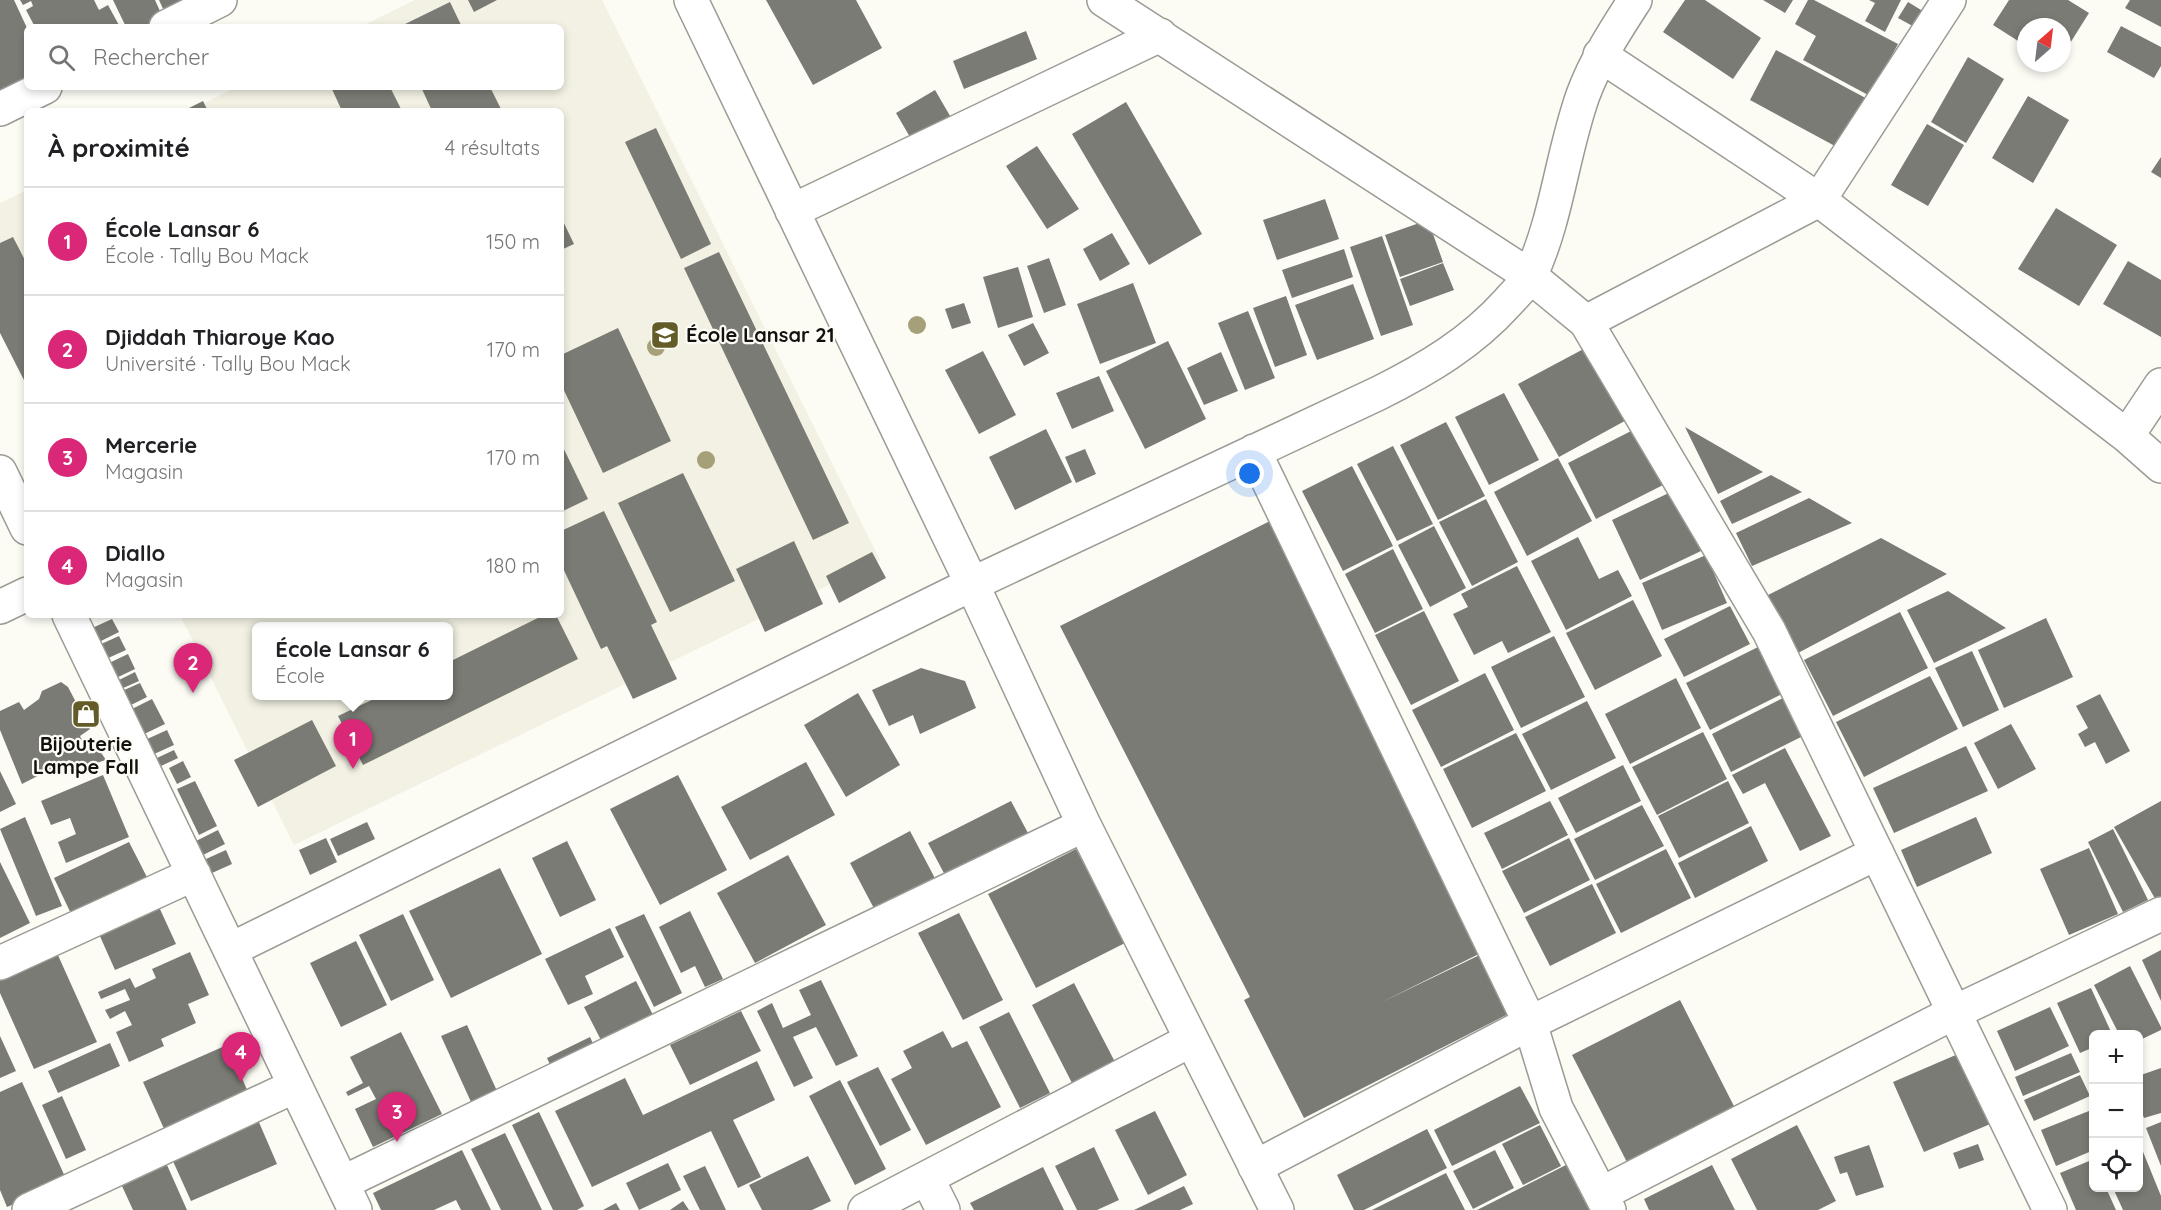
<!DOCTYPE html>
<html lang="fr">
<head>
<meta charset="utf-8">
<style>
	:root { --surface:#fff; --page:#f6f6f6; --text:#202124; --muted:#757577; --line:#e0e0e0; --accent:#db2777 }
	body { margin:0; font-family:Quicksand,sans-serif; background:var(--page); color:var(--text) }
	.controls { position:absolute; right:18px; bottom:18px; display:grid; overflow:hidden; border-radius:9px; box-shadow:0 3px 9px #0003 }
	.controls button { width:54px; height:54px; display:grid; place-items:center; padding:0; border:0; border-bottom:2px solid var(--line); background:var(--surface); color:var(--text); font:30px sans-serif }
	.compass { position:absolute; left:2017px; top:18px; width:54px; height:54px; border-radius:50%; background:var(--surface); box-shadow:0 3px 9px #0003; rotate:28deg }
	.you { position:absolute; left:1250px; top:474px; width:21px; height:21px; margin:-15px; border:4px solid #fff; border-radius:50%; background:#1a73e8; box-shadow:0 0 0 9px #1a73e833 }
	.badge { display:grid; place-items:center; width:39px; height:39px; border-radius:50%; background:var(--accent); color:#fff; font-size:20px; font-weight:700 }
	.pin { position:absolute; translate:-50% -50px; filter:drop-shadow(0 2px 3px #0008) }
	.pin::after { content:''; position:absolute; top:32px; width:21px; height:18px; background:inherit; clip-path:polygon(0 0,100% 0,50% 100%) }
	.popup { position:absolute; left:252px; top:622px; width:201px; height:78px; box-sizing:border-box; display:grid; place-content:center; border-radius:9px; background:var(--surface); filter:drop-shadow(0 2px 4px #0005); font-size:20px; white-space:nowrap; color:var(--muted) }
	.popup b { font-size:22px; color:var(--text) }
	.popup::after { content:''; position:absolute; left:50%; top:100%; margin-left:-12px; border:12px solid transparent; border-top-color:var(--surface) }
	.list { margin:0; padding:0; list-style:none }
	h2 { display:flex; justify-content:space-between; align-items:center; height:78px; margin:0; padding:0 24px; font-size:26px }
	h2 small { font-size:20px; font-weight:400; color:var(--muted) }
	.list li { display:grid; grid-template-columns:39px 1fr auto; gap:18px; align-items:center; box-sizing:border-box; height:108px; padding:0 24px; border-top:2px solid var(--line) }
	.list b { display:block; font-size:22px; white-space:nowrap }
	.list p { margin:0; font-size:20px; white-space:nowrap; color:var(--muted) }
	.list em { font-size:20px; font-style:normal; color:var(--muted) }
	.icon { flex:none; width:33px; height:33px; fill:none; stroke:currentColor; stroke-width:2; stroke-linecap:round; stroke-linejoin:round }
	.map { position:relative; flex:none; width:2161px; height:1210px; overflow:hidden }
	.search { position:absolute; background:var(--surface); box-shadow:0 3px 9px #0003; left:24px; top:24px; width:540px; height:66px; display:flex; align-items:center; gap:15px; box-sizing:border-box; padding:0 21px; border-radius:9px; color:var(--muted); font-size:22px }
	.panel { position:absolute; background:var(--surface); box-shadow:0 3px 9px #0003; left:24px; top:108px; width:540px; height:510px; border-radius:9px }
	.map>svg:first-child { display:block }
</style>
</head>
<body>
<div class="map">
<svg width="2161" height="1210" viewBox="0 0 2161 1210">
	<rect width="100%" height="100%" fill="#fcfcf5"/>
	<path fill="#f2f1e3" fill-rule="evenodd" d="M415,0H602L880,560L294,845L180,615H561V111H188L237,87H561V27H360ZM257,626H449V696H257Z
		M27,190V307L0,253V203Z"/>
	<path fill="#7b7b75" d="M0,0H14L27,28V87L0,107Z
		M20,0H94L99,10L108,5L120,27H35L26,10L33,6L31,1L23,5Z
		M113,0H155L164,20L150,27H126Z
		M159,0H192L165,13Z
		M468,0H497L474,12Z
		M766,0H856L882,48L813,85Z
		M1685,0H1705L1761,38L1733,79L1663,32Z
		M1763,0H1793L1785,13Z
		M1808,0H1814L1898,44L1870,96L1803,60L1816,36L1795,24Z
		M1869,0H1901L1885,32L1865,21L1875,3Z
		M2009,0H2068L2089,13L2062,56V27H2026V46L1993,25Z
		M2130,0H2161V27L2125,8Z
		M450,2L462,27H399Z
		M1908,2L1926,13L1918,29L1898,18Z
		M2121,26L2161,47V66L2154,78L2107,52Z
		M1026,31L1037,59L964,89L953,61Z
		M1776,50L1873,102L1846,152L1750,100Z
		M1968,57L2004,79L1966,143L1931,122Z
		M331,87H390L402,111H342Z
		M421,87H490L502,111H432Z
		M935,90L953,121L914,144L896,113Z
		M2028,96L2069,120L2033,183L1992,158Z
		M203,101L208,111H183Z
		M1126,102L1202,234L1149,265L1072,134Z
		M1927,124L1964,145L1928,206L1891,185Z
		M656,128L711,244L681,259L625,142Z
		M1037,146L1079,209L1047,229L1006,166Z
		M2161,157V178L2151,172Z
		M1325,199L1339,239L1277,260L1263,220Z
		M2056,208L2117,245L2079,306L2018,269Z
		M561,217L574,244L561,250Z
		M1428,220L1443,262L1400,277L1385,235Z
		M1112,233L1130,264L1100,281L1083,249Z
		M1382,236L1413,325L1381,336L1350,247Z
		M13,237L27,264V386L0,333V243Z
		M1344,249L1353,277L1292,298L1282,270Z
		M719,252L849,523L813,540L684,268Z
		M1049,258L1066,305L1044,313L1027,266Z
		M2128,261L2161,280V337L2103,304Z
		M1443,263L1454,290L1410,306L1400,279Z
		M1018,267L1033,317L998,328L983,277Z
		M1133,283L1156,343L1100,364L1077,304Z
		M1353,284L1374,339L1317,360L1295,305Z
		M1286,296L1307,355L1275,367L1253,308Z
		M964,303L971,323L952,329L945,309Z
		M1248,311L1275,378L1245,390L1218,323Z
		M1033,323L1049,353L1024,366L1008,335Z
		M618,328L671,441L603,473L561,384V355Z
		M1168,341L1206,419L1145,449L1106,371Z
		M1591,345L1632,417L1559,457L1518,384Z
		M983,351L1016,415L979,434L945,370Z
		M1221,352L1238,391L1204,405L1187,368Z
		M1099,376L1114,411L1072,429L1056,393Z
		M1504,393L1539,460L1489,485L1455,417Z
		M1446,422L1485,496L1438,520L1400,445Z
		M1639,427L1667,483L1596,519L1568,463Z
		M1685,427L1697,434L1763,472L1718,494Z
		M1046,429L1072,482L1015,510L989,457Z
		M561,443L588,499L561,512Z
		M1393,446L1433,524L1397,541L1357,464Z
		M1085,449L1096,474L1076,483L1065,457Z
		M1558,458L1592,521L1527,556L1494,492Z
		M1352,466L1393,546L1343,571L1302,491Z
		M683,473L735,581L670,612L618,503Z
		M1771,475L1802,492L1732,524L1720,501Z
		M1673,491L1701,551L1640,580L1612,520Z
		M1809,498L1852,523L1752,566L1736,533Z
		M1486,499L1518,562L1472,586L1439,522Z
		M604,511L657,622L651,625L677,679L633,699L607,646L601,649L561,564V531Z
		M1272,520L1491,948L1380,1003L1490,950L1520,1008L1304,1118L1244,1000L1250,997L1060,626Z
		M1434,526L1466,588L1430,607L1398,545Z
		M1578,537L1599,579L1618,570L1632,596L1566,630L1531,561Z
		M1881,538L1947,574L1798,653L1768,595Z
		M794,541L823,604L765,632L736,569Z
		M1393,549L1423,609L1375,633L1345,574Z
		M872,552L886,578L839,603L826,576Z
		M1706,555L1727,603L1662,630L1642,583Z
		M1517,566L1551,632L1508,653L1502,641L1474,655L1453,614L1468,607L1461,594Z
		M1948,591L2006,628L1934,663L1907,610Z
		M1633,600L1662,656L1595,690L1566,633Z
		M1730,606L1750,644L1684,677L1664,639Z
		M1424,611L1459,681L1411,705L1375,635Z
		M1900,612L1928,668L1833,716L1804,660Z
		M544,615H556L578,659L363,765L338,716L380,696H449V662Z
		M2046,618L2073,677L2004,708L1978,650Z
		M112,619L119,632L97,643L90,629Z
		M119,636L126,650L106,659L99,645Z
		M1554,636L1585,697L1521,728L1491,667Z
		M1758,647L1782,694L1710,730L1686,683Z
		M1972,651L1999,710L1963,727L1935,668Z
		M128,654L135,669L114,679L107,664Z
		M921,668L965,681L976,708L920,734L913,715L889,726L872,690Z
		M135,672L139,681L121,689L117,681Z
		M1485,673L1514,730L1441,767L1412,710Z
		M1930,676L1958,729L1864,777L1836,722Z
		M1676,678L1701,728L1630,764L1605,714Z
		M61,682L68,687L90,729L80,736L89,754L98,748L106,760L83,767L69,760L22,784L0,730V711L19,702L24,710L39,699L42,691Z
		M140,683L147,697L129,706L122,691Z
		M858,693L900,765L846,797L804,725Z
		M2100,694L2130,751L2106,764L2095,742L2085,747L2078,734L2088,728L2076,706Z
		M1783,698L1803,736L1731,772L1712,734Z
		M152,699L165,724L140,736L128,711Z
		M1587,701L1616,758L1551,790L1522,734Z
		M312,720L336,766L258,807L234,760Z
		M2011,724L2036,769L1998,789L1974,743Z
		M167,730L174,745L152,755L145,740Z
		M1703,732L1727,779L1657,815L1632,767Z
		M1516,733L1546,791L1472,828L1443,769Z
		M1966,746L1988,791L1894,833L1873,788Z
		M1785,748L1831,836L1800,851L1765,783L1743,794L1732,775Z
		M174,750L178,758L161,766L157,758Z
		M183,761L191,777L177,784L169,768Z
		M806,762L835,815L750,860L721,807Z
		M1623,765L1641,801L1576,833L1558,798Z
		M0,771L16,804L0,812Z
		M103,775L129,837L66,863L58,842L76,834L70,818L51,825L41,801Z
		M678,775L727,870L660,905L610,809Z
		M195,781L217,826L199,835L177,789Z
		M1728,781L1749,823L1679,858L1658,816Z
		M1011,801L1029,835L946,877L928,843Z
		M1550,801L1568,835L1502,869L1484,833Z
		M2161,801V899L2157,902L2114,827Z
		M1642,805L1664,846L1595,880L1574,839Z
		M25,817L62,906L36,916L0,829Z
		M1976,817L1992,853L1917,887L1901,850Z
		M367,822L375,839L338,856L330,839Z
		M1751,826L1768,861L1695,898L1678,863Z
		M2113,829L2148,900L2123,912L2088,842Z
		M218,830L225,844L197,858L190,844Z
		M910,831L938,884L878,916L850,863Z
		M326,838L337,862L310,875L299,850Z
		M1569,838L1590,880L1524,913L1502,871Z
		M567,841L596,900L560,917L532,858Z
		M129,842L151,885L75,922L54,878Z
		M2089,848L2118,914L2069,935L2040,869Z
		M1076,849L1125,943L1036,988L988,894Z
		M1666,849L1691,898L1621,933L1596,884Z
		M226,850L232,864L212,873L206,859Z
		M788,855L826,925L755,963L717,893Z
		M0,862L30,923L0,938Z
		M500,868L542,954L451,998L409,911Z
		M1592,884L1616,933L1550,966L1525,917Z
		M159,907L176,944L115,970L99,934Z
		M690,911L723,979L705,987L695,966L681,973L659,927Z
		M959,913L1003,1000L963,1020L918,933Z
		M403,914L434,980L391,1001L359,935Z
		M644,914L682,993L654,1007L615,927Z
		M610,928L624,957L585,976L593,994L568,1005L545,959Z
		M356,941L387,1005L341,1027L310,963Z
		M2161,950V1001L2142,960Z
		M190,952L209,995L188,1004L196,1023L161,1039L164,1046L129,1062L116,1032L132,1025L125,1011L110,1019L105,1010L130,1000L125,989L101,999L98,992L130,978L135,988L156,978L152,969Z
		M57,953L97,1042L34,1069L0,993V978Z
		M2130,966L2161,1027V1030L2138,1041V1034H2119L2094,985Z
		M821,980L858,1056L836,1066L816,1027L793,1037L813,1078L794,1087L757,1011L772,1003L783,1028L811,1015L799,990Z
		M636,981L654,1017L602,1042L584,1007Z
		M1074,983L1115,1062L1072,1083L1032,1005Z
		M2091,988L2112,1034H2094V1047L2080,1053L2057,1003Z
		M1680,1000L1739,1116L1631,1170L1572,1055Z
		M2050,1007L2069,1046L2015,1071L1997,1031Z
		M741,1011L761,1051L690,1085L670,1045Z
		M1009,1012L1050,1093L1020,1108L979,1027Z
		M467,1025L497,1091L471,1102L441,1036Z
		M943,1031L952,1048L967,1041L1001,1107L926,1145L891,1079L912,1068L903,1051Z
		M401,1032L442,1114L373,1147L355,1109L376,1099L369,1086L348,1096L346,1092L363,1083L350,1057Z
		M0,1036L16,1071L0,1078Z
		M590,1037L596,1050L553,1071L547,1058Z
		M110,1043L120,1066L58,1093L48,1071Z
		M227,1045L249,1094L165,1131L143,1082Z
		M1965,1051L1995,1122L1924,1152L1893,1082Z
		M2071,1053L2080,1072L2023,1096L2015,1077Z
		M757,1061L775,1100L733,1120L761,1177L738,1188L711,1131L592,1187L555,1111L625,1078L643,1115Z
		M878,1067L911,1130L880,1146L847,1082Z
		M2161,1068V1113L2144,1118L2138,1103V1076Z
		M2080,1075L2090,1096L2034,1121L2024,1100Z
		M840,1080L886,1169L855,1185L809,1096Z
		M22,1082L67,1181L7,1207L0,1190V1092Z
		M1520,1086L1540,1123L1452,1166L1434,1130Z
		M62,1096L86,1150L66,1159L42,1105Z
		M2094,1109V1150L2056,1166L2041,1130Z
		M1155,1111L1187,1175L1148,1195L1115,1130Z
		M539,1112L584,1206L577,1210H553L512,1125Z
		M258,1120L277,1164L191,1201L172,1159Z
		M2161,1122V1166L2146,1128Z
		M1540,1125L1561,1166L1523,1185L1502,1144Z
		M1797,1125L1836,1201L1818,1210H1757L1731,1159Z
		M1427,1129L1447,1168L1364,1210H1354L1337,1175Z
		M505,1133L542,1210H501L471,1149Z
		M2139,1142L2161,1196V1210H2123L2113,1188H2138Z
		M1978,1144L1984,1160L1959,1169L1953,1153Z
		M1869,1145L1884,1187L1856,1196L1847,1172L1840,1174L1834,1157Z
		M1094,1147L1119,1200L1097,1210H1077L1055,1166Z
		M462,1150L491,1210H461L456,1200L434,1210H381L373,1193Z
		M1495,1150L1514,1188L1473,1209L1453,1171Z
		M808,1156L831,1201L812,1210H762L749,1185Z
		M2094,1159V1188H2106L2116,1210H2076L2060,1173Z
		M668,1163L681,1190L639,1210L626,1183Z
		M167,1165L187,1210H133L122,1186Z
		M1566,1165L1589,1210H1477Z
		M1712,1165L1735,1210H1649L1644,1199Z
		M705,1166L726,1210H700L683,1176Z
		M1043,1167L1064,1210H974L970,1203Z
		M1446,1173L1465,1210H1372Z
		M1184,1186L1193,1204L1180,1210H1134Z
		M683,1201L689,1210H670Z
		M616,1203L620,1210H603Z"/>
	<g fill="none" stroke-linecap="round" stroke-linejoin="round">
		<g stroke="#9b9a94" stroke-width="36">
			<path id="minor" d="M691,0L972,584L1084,825L1277,1210
				M1104,0L1530,276L1586,322L1769,631L2050,1210
				M166,27L220,0
				M1600,55L1819,200L2127,436L2161,466
				M0,109L45,87
				M792,211L1160,35
				M1586,322L1819,200L1949,0
				M2127,436L2161,385
				M1254,451L1530,1023L1556,1108L1609,1210
				M0,472L27,528
				M0,607L27,594
				M69,615L355,1210
				M230,950L972,584L1379,393C1427,369 1471,343 1508,302C1515,294 1526,284 1531,274C1557,218 1562,154 1583,95C1596,60 1615,31 1635,0
				M0,963L194,874
				M1255,1167L1530,1023L1877,853
				M927,1178L943,1210
				M342,1183L1084,825
				M1601,1194L1955,1012L2161,914
				M29,1210L295,1086
				M865,1210L1191,1040"/>
		</g>
		<use href="#minor" stroke="#fff" stroke-width="33"/>
	</g>
	<g fill="#a5a079">
		<circle cx="917" cy="325" r="9"/>
		<circle cx="656" cy="347" r="9"/>
		<circle cx="706" cy="460" r="9"/>
	</g>
	<defs>
		<g id="school-square" transform="scale(1.5)"><rect x="-9" y="-9" width="18" height="18" rx="4" fill="#635c28" stroke="#fcfcf5"/><path d="M0-5L7-2L0 1L-7-2ZM-4 1L0 2.5L4 1V4Q0 6-4 4Z" fill="#fff"/></g>
		<g id="shop-square" transform="scale(1.5)"><rect x="-9" y="-9" width="18" height="18" rx="4" fill="#635c28" stroke="#fcfcf5"/><path d="M-5-2.5h2.3a2.7 3.5 0 0 1 5.4 0H5L5.5 6h-11ZM-1.5-2.5h3a1.5 2.3 0 0 0-3 0Z" fill="#fff"/></g>
	</defs>
	<g fill-rule="evenodd">
		<use href="#school-square" x="665" y="335"/>
		<use href="#shop-square" x="86" y="714"/>
	</g>
	<g text-anchor="middle" stroke-width="4.5" stroke-linejoin="round" paint-order="stroke">
		<g font-size="20" font-weight="bold" fill="#12110f" stroke="#fcfcf5" text-anchor="start">
			<text x="686" y="342">École Lansar 21</text>
			<text x="86" y="751" text-anchor="middle">Bijouterie<tspan x="86" dy="23">Lampe Fall</tspan></text>
		</g>
	</g>
</svg>
<div class="controls">
<button>+</button>
<button>−</button>
<button><svg class="icon" aria-label="locate" viewBox="0 0 24 24"><circle cx="12" cy="12" r="6"/><path d="M12 2v4M12 18v4M2 12h4M18 12h4"/></svg></button>
</div>
<svg class="compass" viewBox="-18 -18 36 36"><path d="M0-13l5 13h-10z" fill="#e53935"/><path d="M0 13l5-13h-10z" fill="#757577"/></svg>
<div class="you"></div>
<div class="pin badge" style="left:353px;top:769px">1</div>
<div class="popup"><b>École Lansar 6</b>École</div>
<div class="pin badge" style="left:193px;top:693px">2</div>
<div class="pin badge" style="left:397px;top:1142px">3</div>
<div class="pin badge" style="left:241px;top:1082px">4</div>
<div class="search"><svg class="icon" aria-label="search" viewBox="0 0 24 24"><circle cx="10" cy="10" r="6"/><path d="M15 15l6 6"/></svg>Rechercher</div>
<section class="panel">
<h2>À proximité<small>4 résultats</small></h2>
<ul class="list">
<li><span class="badge">1</span><div><b>École Lansar 6</b><p>École · Tally Bou Mack</p></div><em>150 m</em></li>
<li><span class="badge">2</span><div><b>Djiddah Thiaroye Kao</b><p>Université · Tally Bou Mack</p></div><em>170 m</em></li>
<li><span class="badge">3</span><div><b>Mercerie</b><p>Magasin</p></div><em>170 m</em></li>
<li><span class="badge">4</span><div><b>Diallo</b><p>Magasin</p></div><em>180 m</em></li>
</ul>
</section>
</div>
</body>
</html>
